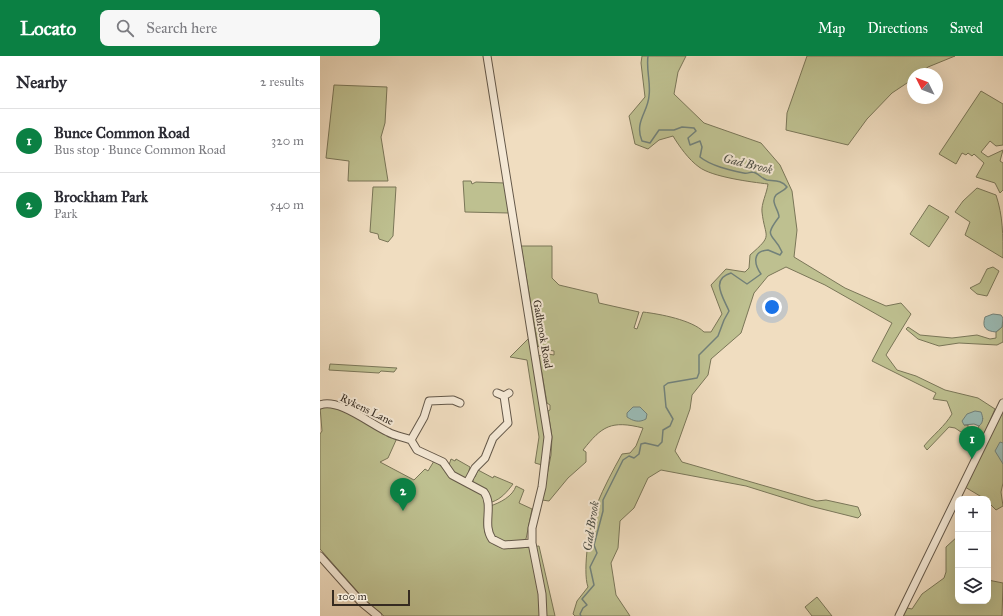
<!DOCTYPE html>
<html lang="en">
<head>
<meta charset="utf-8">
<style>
	:root { --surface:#fff; --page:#f7f7f7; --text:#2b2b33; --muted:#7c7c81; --line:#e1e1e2; --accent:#0b8043 }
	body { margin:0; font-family:"IM FELL Great Primer",serif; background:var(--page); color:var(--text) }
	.controls { position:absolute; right:12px; bottom:12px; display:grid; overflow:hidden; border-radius:8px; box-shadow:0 4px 16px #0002 }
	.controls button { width:36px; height:36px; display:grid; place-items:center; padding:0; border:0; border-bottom:1px solid var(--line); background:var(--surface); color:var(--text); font:20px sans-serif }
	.compass { position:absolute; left:587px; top:12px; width:36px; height:36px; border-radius:50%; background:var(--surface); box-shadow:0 4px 16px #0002; rotate:312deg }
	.scale { position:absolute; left:12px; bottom:10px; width:78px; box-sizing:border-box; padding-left:4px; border:2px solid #352b21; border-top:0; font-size:11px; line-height:14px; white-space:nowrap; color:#352b21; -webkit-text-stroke:3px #f5e9d6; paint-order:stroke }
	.you { position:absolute; left:452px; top:251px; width:14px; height:14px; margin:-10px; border:3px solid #fff; border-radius:50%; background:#1a73e8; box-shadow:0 0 0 6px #1a73e833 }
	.badge { display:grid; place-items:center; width:26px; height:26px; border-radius:50%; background:var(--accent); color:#fff; font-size:13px; font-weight:700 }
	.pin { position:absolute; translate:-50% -33px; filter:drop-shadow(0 1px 2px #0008) }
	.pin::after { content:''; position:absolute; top:21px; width:14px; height:12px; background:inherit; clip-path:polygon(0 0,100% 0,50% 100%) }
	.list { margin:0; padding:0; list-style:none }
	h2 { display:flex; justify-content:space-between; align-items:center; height:52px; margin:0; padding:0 16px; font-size:17px }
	h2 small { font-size:13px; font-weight:400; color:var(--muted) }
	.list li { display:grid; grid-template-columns:26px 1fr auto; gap:12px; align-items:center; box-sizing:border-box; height:64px; padding:0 16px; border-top:1px solid var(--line) }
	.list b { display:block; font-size:15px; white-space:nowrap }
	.list p { margin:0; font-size:13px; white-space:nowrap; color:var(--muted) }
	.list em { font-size:13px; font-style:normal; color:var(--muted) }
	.icon { flex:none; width:22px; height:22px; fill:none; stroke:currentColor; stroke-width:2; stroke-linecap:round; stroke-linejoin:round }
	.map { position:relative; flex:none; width:683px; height:560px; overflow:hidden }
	header { display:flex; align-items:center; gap:24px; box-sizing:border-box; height:56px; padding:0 20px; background:var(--accent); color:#fff }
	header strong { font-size:19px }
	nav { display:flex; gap:22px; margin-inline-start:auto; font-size:14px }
	.search { width:280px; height:36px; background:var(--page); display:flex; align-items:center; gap:10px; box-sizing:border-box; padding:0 14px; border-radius:8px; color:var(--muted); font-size:15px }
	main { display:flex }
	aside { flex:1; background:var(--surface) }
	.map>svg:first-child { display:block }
</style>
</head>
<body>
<header>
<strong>Locato</strong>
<div class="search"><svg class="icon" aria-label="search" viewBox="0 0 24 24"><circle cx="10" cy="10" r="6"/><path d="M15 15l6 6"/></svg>Search here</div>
<nav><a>Map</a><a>Directions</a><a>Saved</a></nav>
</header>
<main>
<aside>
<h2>Nearby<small>2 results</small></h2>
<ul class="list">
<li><span class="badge">1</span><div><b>Bunce Common Road</b><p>Bus stop · Bunce Common Road</p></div><em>320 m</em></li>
<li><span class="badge">2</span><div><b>Brockham Park</b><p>Park</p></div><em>540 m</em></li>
</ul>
</aside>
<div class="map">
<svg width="683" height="560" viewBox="0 0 683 560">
	<rect width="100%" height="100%" fill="#f0ddc0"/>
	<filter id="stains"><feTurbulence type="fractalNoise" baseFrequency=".005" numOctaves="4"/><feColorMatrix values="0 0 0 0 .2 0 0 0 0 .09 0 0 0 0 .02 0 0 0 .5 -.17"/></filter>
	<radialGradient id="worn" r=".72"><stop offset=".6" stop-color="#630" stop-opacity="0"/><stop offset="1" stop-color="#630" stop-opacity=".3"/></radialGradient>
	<path fill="#bec090" stroke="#7a7658" d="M322,0H366L358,16L354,38L384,67L441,87L460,109L472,135L477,174L474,201L525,232L566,250L581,247L591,258L566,299L577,314L596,320L625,334L658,342L675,353L661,385L655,383L656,376L663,362L644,369H648V376L644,378L635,372L629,371L607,394L604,390C613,379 625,370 632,358L627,345L613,343L616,337L552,305L572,267L505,229L466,211L448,220L434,237L421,277L391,303L388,319L372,339L370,353L355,395L362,406L497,445L506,444L538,451L541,459L538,462L490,450L426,430L341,414L328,422L314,452L300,465L298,492L291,507L296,539L310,560H255L253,558L257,545L268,531C262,515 270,464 277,448C284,431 293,414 302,398L310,397L316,390L323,372C291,364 282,370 263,394L266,396V406L248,422L229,445L222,444L231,399L232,381L228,355L230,354V349L227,347L219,300L220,299L226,304L228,298L234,299V295L221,293L218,290L201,190H232V222L239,229L277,238L279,247L319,256L314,272L317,273L323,256C340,258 372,264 384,276H391L402,258L391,229L406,213L425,216L429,212L430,199C454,178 445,183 442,156C441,148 447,137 448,128C431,126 392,121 379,111C369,104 359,90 353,80L339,84L328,93L315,88L309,60L325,41L321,7Z
		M487,0H635L608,11L599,18H593V23L572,37L547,63L528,89L466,74L467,57Z
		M14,29L67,31L65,67L61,81L68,125H28L29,105L6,102Z
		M661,35L683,48V89L676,90L670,85L661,96L668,101L683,94L680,105L683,107V134L680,137L675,127L656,121L664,107L654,98L652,100L648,97L646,99L642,97L636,108L619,98Z
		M143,125H151L152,128L156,126L185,127L189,157L145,156Z
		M53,131H76L73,180L68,186L59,183L58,178L50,176Z
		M657,132L676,139C683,160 683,179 683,202L645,179L650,166L635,156L643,145Z
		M609,149L629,161L609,191L590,178Z
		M673,211L679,215L667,240L657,238L650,232L660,227L667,213Z
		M683,267V286L677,289L639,287L619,290L598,283L586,273L588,271L600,279L632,282L657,279L670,283L676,282V276L682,271Z
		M210,281L226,380L222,409L215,407L219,381L207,304L190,301Z
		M10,308L77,312L74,316L61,315L59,317L9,314Z
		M18,350L77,382L68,402L60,406L94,424L105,413L108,415L114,405C124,410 127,420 136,425C145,430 161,432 165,442C167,450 164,460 164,467C164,500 197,492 219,490L235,560H64L45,544L0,493V378L2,375L0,351Z
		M683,354V427L681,436L683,450L676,454L668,446V443H665L645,431Z
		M131,403L135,405L136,403L150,411L148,418L150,419L145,423L136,420L129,409Z
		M158,414L173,422L174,420L193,428C187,436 181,443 172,446L153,426V421H155Z
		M196,430L204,434L199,447L212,453L206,483C196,488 176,489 171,476C168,470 170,458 170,450C180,447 193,440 196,430Z
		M638,480V545H668V524L683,527L682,560H583L587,552L592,553L602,538L624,522L626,516V491Z
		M497,541L512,560H492L485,551Z"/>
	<path fill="#9abbb5" stroke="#72817a" d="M673,258L681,259L683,262L682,271L676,276C665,275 662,271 665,261Z
		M313,351H320L327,358L326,363C319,367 313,365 307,361V357Z
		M655,355L661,356C663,361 664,366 659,370L654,368L644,369L642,365L647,358Z
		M680,386L683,387V408L675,395Z"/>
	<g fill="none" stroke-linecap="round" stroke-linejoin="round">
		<path stroke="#72817a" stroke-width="1.5" d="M261,560L260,558L263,552L267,549L262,543L274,529L270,511L277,497L274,489L283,455V444L303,404L309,400L314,402L319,398L321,388L325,387L338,390L342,386L343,374L350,370L353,363L346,351L344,330L348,327L377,322L379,317V299L398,280L404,264L409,255C403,241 390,223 411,217L427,228L441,218C434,208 432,195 448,194L460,199L462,196C454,177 442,183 459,161C459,154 450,146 456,139C459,136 464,135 467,131C462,124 454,125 447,124C442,123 438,117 433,116C430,116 427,118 424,117C410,114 391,110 380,101L382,91L380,85L370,89L368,82L376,75L374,72L362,71L354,74H339L330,87L322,85C314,66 328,56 329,40C331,27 326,14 328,0"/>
		<g stroke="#645849" stroke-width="9">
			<path id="minor" d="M167,0L228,381L222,431L212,472V487L222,538L223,560
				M177,337L184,340L189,337
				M0,349C19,342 50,368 68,376C75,380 83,381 91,384L97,394L123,406L132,419L164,436C174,450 162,468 172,483L184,489L212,487
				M91,384L104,361L109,345L133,344L140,347
				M147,427L155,412L165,402L173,382L188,367L184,340
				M0,500L41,546L58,560
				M579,560L683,347"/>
		</g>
		<use href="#minor" stroke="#f5e9d6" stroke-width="7"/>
	</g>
	<g text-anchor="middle" stroke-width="4" stroke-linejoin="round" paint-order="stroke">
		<g font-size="11" fill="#352b21" stroke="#f5e9d6">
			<text transform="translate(223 278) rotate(80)" y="4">Gadbrook Road</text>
			<text transform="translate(47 353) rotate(26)" y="4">Rykens Lane</text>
		</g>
		<g font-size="12" font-style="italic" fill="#4e4f46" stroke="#f5e9d6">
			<text transform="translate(428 108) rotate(14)" y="4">Gad Brook</text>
			<text transform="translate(271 470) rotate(-81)" y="4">Gad Brook</text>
		</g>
	</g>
	<rect width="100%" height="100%" filter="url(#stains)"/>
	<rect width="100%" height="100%" fill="url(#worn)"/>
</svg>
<div class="controls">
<button>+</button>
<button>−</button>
<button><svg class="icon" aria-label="layers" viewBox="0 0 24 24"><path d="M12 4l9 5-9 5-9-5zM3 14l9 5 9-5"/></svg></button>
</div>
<svg class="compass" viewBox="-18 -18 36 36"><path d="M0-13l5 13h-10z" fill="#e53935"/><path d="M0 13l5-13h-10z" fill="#7c7c81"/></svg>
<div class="scale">100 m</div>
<div class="you"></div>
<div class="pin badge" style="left:652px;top:403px">1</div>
<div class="pin badge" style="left:83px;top:455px">2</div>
</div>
</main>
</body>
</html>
